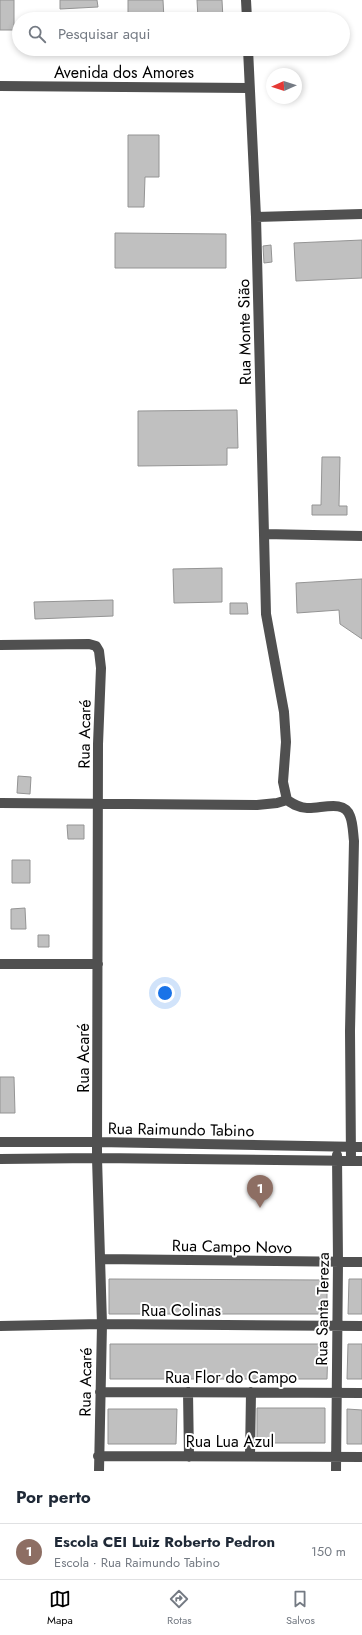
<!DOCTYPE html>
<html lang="pt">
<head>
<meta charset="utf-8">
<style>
	:root { --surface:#fff; --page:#f6f6f7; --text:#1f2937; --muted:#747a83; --line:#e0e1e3; --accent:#000 }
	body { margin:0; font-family:Jost,sans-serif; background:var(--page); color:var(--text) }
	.compass { position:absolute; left:266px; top:68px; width:36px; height:36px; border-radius:50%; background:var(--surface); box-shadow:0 2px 6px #0003; rotate:267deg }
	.you { position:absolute; left:165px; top:993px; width:14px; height:14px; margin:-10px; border:3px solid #fff; border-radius:50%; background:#1a73e8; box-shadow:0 0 0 6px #1a73e833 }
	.badge { display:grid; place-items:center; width:26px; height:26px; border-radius:50%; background:var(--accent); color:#fff; font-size:13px; font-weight:700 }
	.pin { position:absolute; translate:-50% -33px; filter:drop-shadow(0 1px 2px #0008) }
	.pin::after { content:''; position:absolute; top:21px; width:14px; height:12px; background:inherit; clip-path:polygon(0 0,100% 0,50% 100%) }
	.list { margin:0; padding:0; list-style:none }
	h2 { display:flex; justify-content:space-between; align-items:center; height:52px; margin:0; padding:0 16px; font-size:17px }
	h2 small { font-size:13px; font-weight:400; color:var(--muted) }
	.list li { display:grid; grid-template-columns:26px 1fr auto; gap:12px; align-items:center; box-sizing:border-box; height:56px; padding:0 16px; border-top:1px solid var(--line) }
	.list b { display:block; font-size:15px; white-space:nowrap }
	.list p { margin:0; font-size:13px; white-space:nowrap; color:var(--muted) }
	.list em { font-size:13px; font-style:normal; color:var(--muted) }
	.icon { flex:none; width:22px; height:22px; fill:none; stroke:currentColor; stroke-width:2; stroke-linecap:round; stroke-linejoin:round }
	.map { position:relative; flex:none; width:362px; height:1471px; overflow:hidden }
	.search { position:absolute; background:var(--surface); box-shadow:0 2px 6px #0003; left:12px; right:12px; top:12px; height:44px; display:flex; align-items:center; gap:10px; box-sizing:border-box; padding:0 14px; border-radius:22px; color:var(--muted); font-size:15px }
	.sheet { height:108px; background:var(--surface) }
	nav { display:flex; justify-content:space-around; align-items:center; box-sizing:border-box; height:56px; border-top:1px solid var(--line); background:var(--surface); font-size:11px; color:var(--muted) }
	nav a { display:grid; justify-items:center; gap:2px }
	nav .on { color:var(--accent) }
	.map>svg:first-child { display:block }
</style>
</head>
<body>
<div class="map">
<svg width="362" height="1471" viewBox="0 0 362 1471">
	<rect width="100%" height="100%" fill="#fff"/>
	<path fill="#c0c0c0" stroke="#949494" d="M0,0H14V30H0Z
		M60,0H97L98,7L60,9Z
		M128,0H163L164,19H128Z
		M197,0H222L223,19H198Z
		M128,135H159V177H145L144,207H128Z
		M115,233L226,234V268H115Z
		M362,240V278L296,281L294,243Z
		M271,245L272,262L264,263L263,246Z
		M237,410L238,448H227V465L138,466V411Z
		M322,457H340L339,506H347V515H312V505H321Z
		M222,568V602L174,603L173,569Z
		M362,579V639L340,624L339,610L297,613L296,583Z
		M113,600V616L35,619L34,602Z
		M230,603H247L248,614H230Z
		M18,776L31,777L30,794L17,793Z
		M67,825H84V839H68Z
		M12,860H30V883H12Z
		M25,908L26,929H11V909Z
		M38,935H49V947H38Z
		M0,1077H14L15,1113H0Z
		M109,1279L327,1280V1314H109Z
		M349,1279H362V1314H348Z
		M110,1344H328L327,1379H110Z
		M348,1344H362V1379H347Z
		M257,1408H325V1443H257Z
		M108,1409H177L176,1444H108Z
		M347,1409L362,1410V1444H347Z"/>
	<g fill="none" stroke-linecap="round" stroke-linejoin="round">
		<path stroke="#505050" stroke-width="10" d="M246,0L247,19
			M248,49L256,217L266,614L284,712L286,742L283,782L287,800
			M0,86L248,88
			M256,217L362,214
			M264,534L362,536
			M0,645L89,644L96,646L99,651L101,668L98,744L97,1158L102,1324L99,1471
			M0,803L257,805L277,803L287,800C293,804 299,808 307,808C321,809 344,799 350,816C353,823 353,833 354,841L350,1031L351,1161
			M0,964H98
			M0,1142H98L362,1147
			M0,1159L97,1158L362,1161
			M101,1259L362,1262
			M0,1326L102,1324L362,1326
			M100,1392L362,1393
			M188,1392L189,1457
			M98,1456L362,1457
			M250,1456L251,1392
			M336,1471L338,1262L337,1155"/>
	</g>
	<g text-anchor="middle" stroke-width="4" stroke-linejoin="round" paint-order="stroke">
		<g font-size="16" fill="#000" stroke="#fff">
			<text x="124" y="78">Avenida dos Amores</text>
			<text transform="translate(244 332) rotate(-91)" y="6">Rua Monte Sião</text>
			<text transform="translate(84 734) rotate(-89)" y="6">Rua Acaré</text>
			<text transform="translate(83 1058) rotate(-90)" y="6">Rua Acaré</text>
			<text transform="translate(181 1129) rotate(1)" y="6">Rua Raimundo Tabino</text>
			<text transform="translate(232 1246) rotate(1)" y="6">Rua Campo Novo</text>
			<text transform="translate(322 1309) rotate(-89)" y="6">Rua Santa Tereza</text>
			<text x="181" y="1316">Rua Colinas</text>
			<text x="231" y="1383">Rua Flor do Campo</text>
			<text transform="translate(85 1382) rotate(-89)" y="6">Rua Acaré</text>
			<text x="230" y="1447">Rua Lua Azul</text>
		</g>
	</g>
</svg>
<svg class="compass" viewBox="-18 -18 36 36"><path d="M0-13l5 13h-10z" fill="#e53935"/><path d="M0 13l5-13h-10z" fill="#747a83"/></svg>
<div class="you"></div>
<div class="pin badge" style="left:260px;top:1208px;background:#8d6e63">1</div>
<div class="search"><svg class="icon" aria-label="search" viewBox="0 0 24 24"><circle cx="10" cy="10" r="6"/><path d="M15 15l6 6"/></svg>Pesquisar aqui</div>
</div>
<section class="sheet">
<h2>Por perto<small></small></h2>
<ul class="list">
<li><span class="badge" style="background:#8d6e63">1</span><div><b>Escola CEI Luiz Roberto Pedron</b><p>Escola · Rua Raimundo Tabino</p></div><em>150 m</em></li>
</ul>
</section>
<nav>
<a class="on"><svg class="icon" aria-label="map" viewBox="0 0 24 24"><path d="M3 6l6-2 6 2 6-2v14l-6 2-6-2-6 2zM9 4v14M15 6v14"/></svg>Mapa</a>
<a><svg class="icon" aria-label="directions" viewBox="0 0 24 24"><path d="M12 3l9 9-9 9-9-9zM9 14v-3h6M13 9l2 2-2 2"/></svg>Rotas</a>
<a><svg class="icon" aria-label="saved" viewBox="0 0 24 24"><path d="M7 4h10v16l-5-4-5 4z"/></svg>Salvos</a>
</nav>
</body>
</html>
